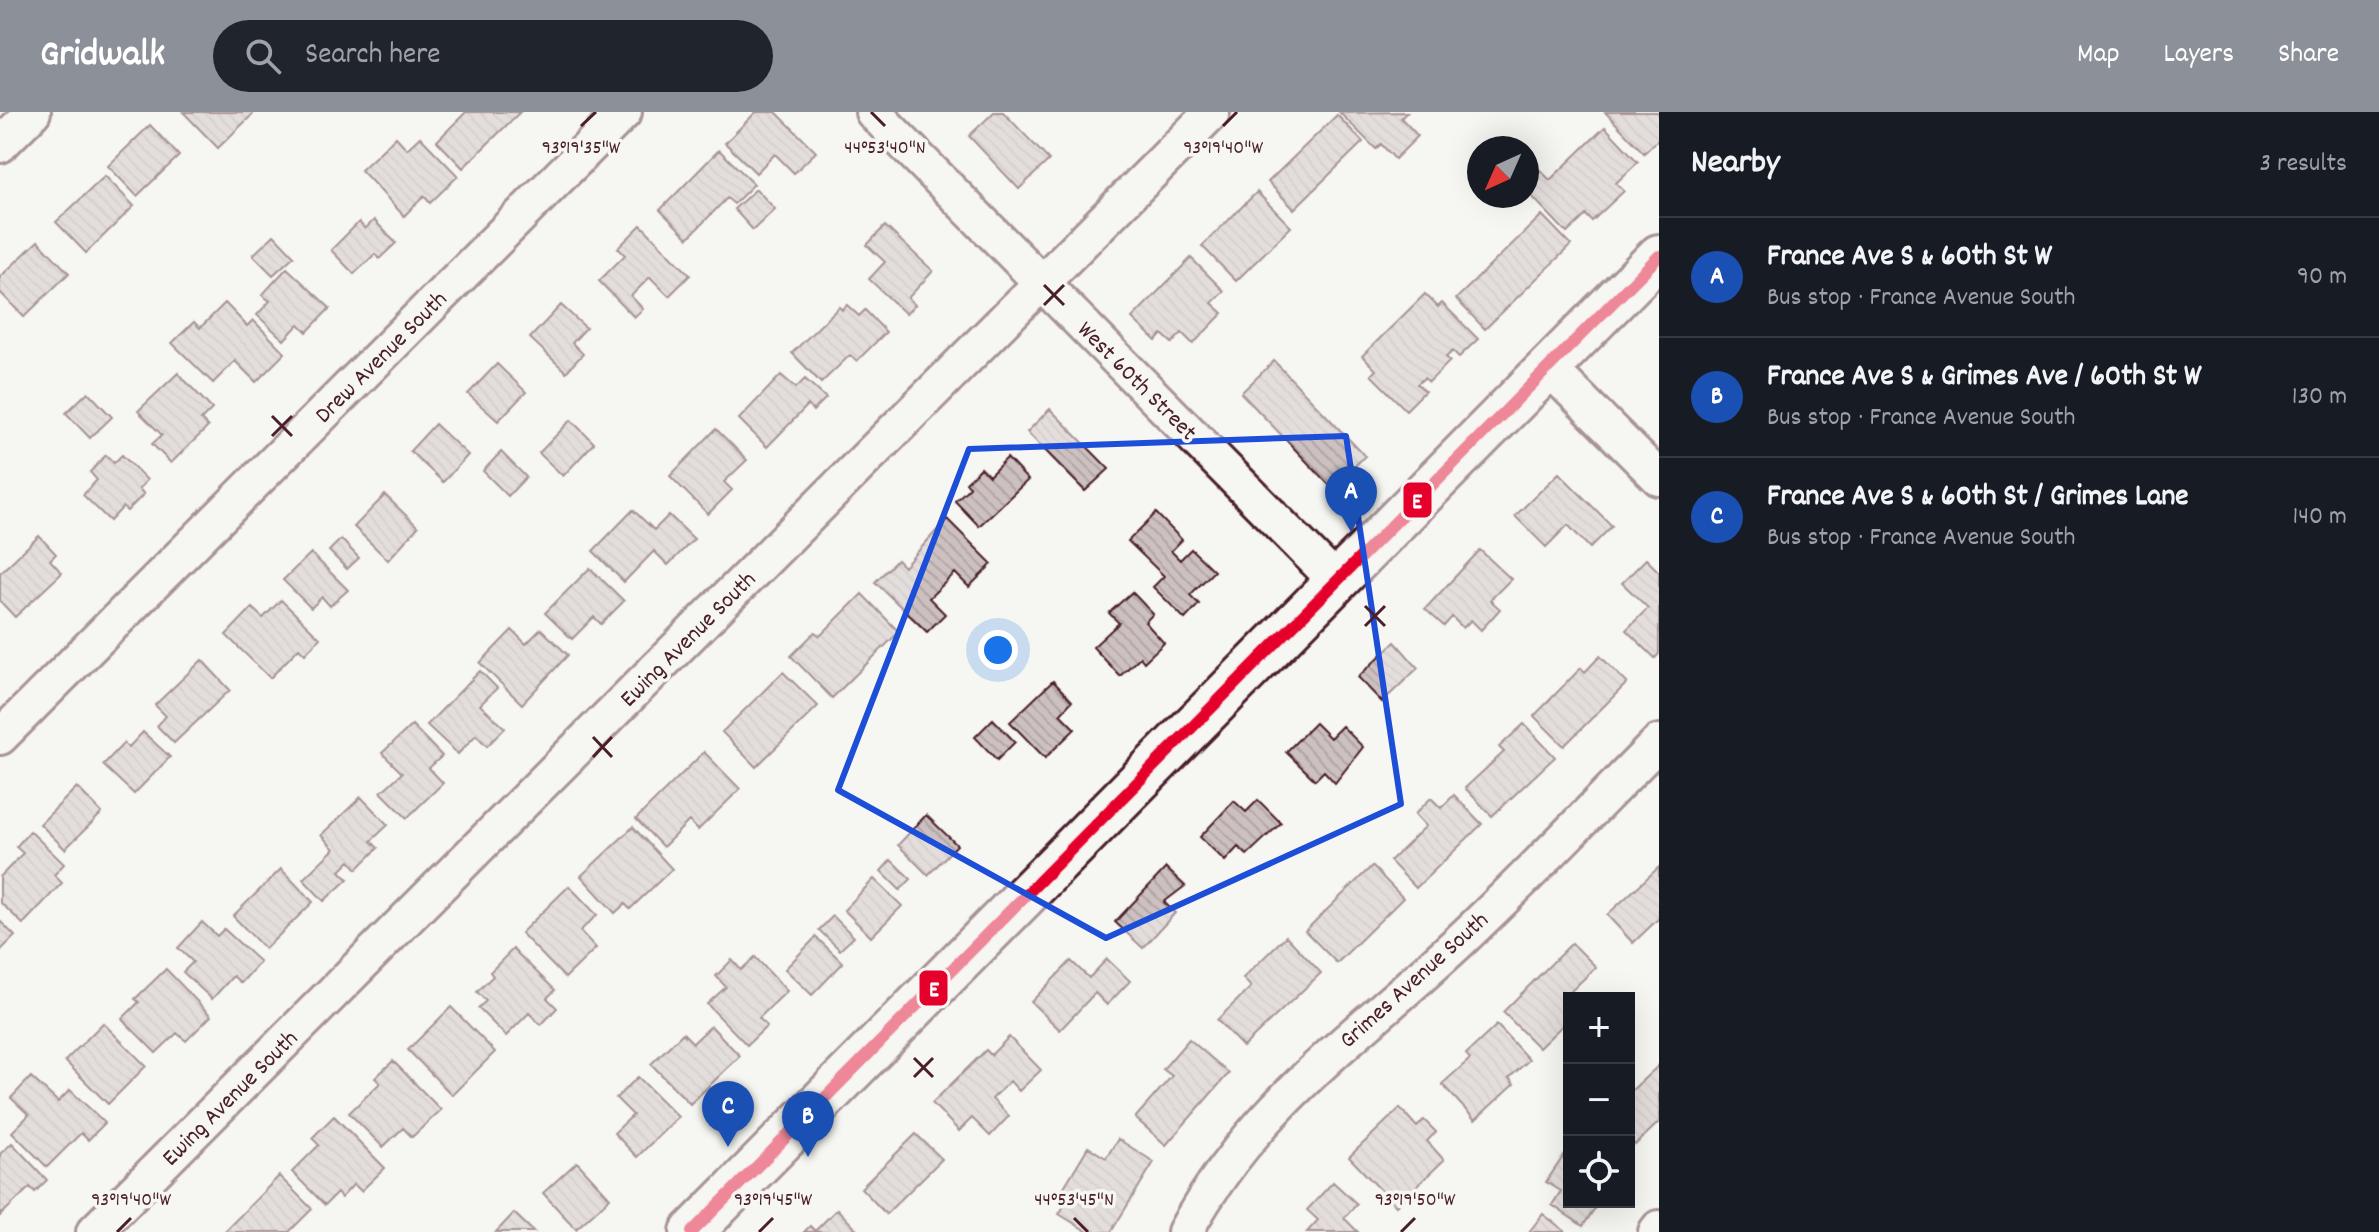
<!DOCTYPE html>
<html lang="en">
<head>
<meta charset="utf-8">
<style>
	:root { --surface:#171b24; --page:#20242c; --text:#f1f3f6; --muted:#9ea1a6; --line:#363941; --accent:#8c9099 }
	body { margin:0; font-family:Dekko,sans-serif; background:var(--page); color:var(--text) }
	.controls { position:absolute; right:24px; bottom:24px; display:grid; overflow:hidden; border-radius:0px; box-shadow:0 8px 32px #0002 }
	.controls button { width:72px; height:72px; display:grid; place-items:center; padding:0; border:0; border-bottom:2px solid var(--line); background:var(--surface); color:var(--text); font:40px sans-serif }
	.compass { position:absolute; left:1467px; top:24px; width:72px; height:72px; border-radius:50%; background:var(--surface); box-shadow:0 8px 32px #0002; rotate:225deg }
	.you { position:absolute; left:998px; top:538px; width:28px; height:28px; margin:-20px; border:6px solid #fff; border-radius:50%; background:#1a73e8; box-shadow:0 0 0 12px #1a73e833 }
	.badge { display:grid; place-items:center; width:52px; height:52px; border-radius:50%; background:var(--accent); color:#fff; font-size:26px; font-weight:700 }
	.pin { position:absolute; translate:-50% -66px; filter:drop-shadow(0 2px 4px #0008) }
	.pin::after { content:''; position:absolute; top:42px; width:28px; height:24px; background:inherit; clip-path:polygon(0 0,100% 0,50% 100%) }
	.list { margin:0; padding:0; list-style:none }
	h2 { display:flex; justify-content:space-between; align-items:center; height:104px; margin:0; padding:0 32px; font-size:34px }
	h2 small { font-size:26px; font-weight:400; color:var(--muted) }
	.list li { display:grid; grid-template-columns:52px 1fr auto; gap:24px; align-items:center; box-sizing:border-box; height:120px; padding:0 32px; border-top:2px solid var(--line) }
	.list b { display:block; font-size:30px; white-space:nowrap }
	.list p { margin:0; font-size:26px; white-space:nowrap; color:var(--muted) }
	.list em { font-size:26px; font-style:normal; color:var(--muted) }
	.icon { flex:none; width:44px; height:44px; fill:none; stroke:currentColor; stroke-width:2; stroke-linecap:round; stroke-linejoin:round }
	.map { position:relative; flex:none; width:1659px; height:1120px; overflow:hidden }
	header { display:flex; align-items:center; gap:48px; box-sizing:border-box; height:112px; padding:0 40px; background:var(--accent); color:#fff }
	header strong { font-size:38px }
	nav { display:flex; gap:44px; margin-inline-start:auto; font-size:28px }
	.search { width:560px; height:72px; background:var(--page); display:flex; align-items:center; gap:20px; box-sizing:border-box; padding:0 28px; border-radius:44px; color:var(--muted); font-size:30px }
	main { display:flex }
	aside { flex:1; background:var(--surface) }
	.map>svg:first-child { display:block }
</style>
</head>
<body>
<header>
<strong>Gridwalk</strong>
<div class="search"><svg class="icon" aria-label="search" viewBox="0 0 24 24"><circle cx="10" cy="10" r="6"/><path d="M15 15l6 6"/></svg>Search here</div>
<nav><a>Map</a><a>Layers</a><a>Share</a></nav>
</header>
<main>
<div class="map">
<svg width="1659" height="1120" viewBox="0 0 1659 1120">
	<defs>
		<pattern id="building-back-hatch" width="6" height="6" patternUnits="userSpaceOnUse" patternTransform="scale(2)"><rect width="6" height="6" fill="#ccc1c0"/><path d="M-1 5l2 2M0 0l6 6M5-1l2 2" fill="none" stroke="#b1a5a5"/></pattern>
	</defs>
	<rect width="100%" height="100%" fill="#f6f6f2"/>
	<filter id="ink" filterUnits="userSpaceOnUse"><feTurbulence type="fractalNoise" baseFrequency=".0125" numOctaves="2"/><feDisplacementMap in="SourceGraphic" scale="16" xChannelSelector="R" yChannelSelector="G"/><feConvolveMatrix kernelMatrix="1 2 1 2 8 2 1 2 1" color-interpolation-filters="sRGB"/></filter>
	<g filter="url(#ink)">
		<path fill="url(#building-back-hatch)" stroke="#4a1f2b" stroke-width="2" d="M183,0H255L218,36Z
			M466,0H520L463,56L437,29Z
			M756,0H776L816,40L794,61L775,42L756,61L725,31Z
			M994,0H1003L1049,48L1019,77L969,24Z
			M1407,0L1401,6L1418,24L1395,47L1381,32L1376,37L1340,1Z
			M1605,0H1659V27L1644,41Z
			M1337,3L1363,30L1294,97L1268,70Z
			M150,13L179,44L137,84L108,54Z
			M1605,15L1638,50L1616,71L1624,79L1592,109L1586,103L1567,121L1527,79V70L1540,58L1550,68Z
			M396,25L407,37L420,25L458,64L430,91L424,84L404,104L361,58Z
			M719,38L754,72L734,92L727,86L688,126L660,98Z
			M105,64L134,94L86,141L56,110Z
			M756,77L775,97L753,118L734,97Z
			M1257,80L1291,115L1236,169L1202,134Z
			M1542,103L1571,133L1485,217L1456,187Z
			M374,108L396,131L379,147L375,142L354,162L331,138L359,110L365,117Z
			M641,113L690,163L669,184L650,165L631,184L643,197L634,205L599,169L625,143L618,136Z
			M885,114L933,159L908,186L915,193L906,202L869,167L885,150L867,133Z
			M274,123L294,144L273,163L253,143Z
			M38,129L69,161L24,205L0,180V165Z
			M1191,146L1224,179L1212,191L1223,201L1193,232L1182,221L1172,231L1162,222L1156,229L1132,206Z
			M287,156L330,196L307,220L299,212L284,228L257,203L270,189L262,183Z
			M1425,182L1438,195L1442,191L1478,227L1459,245L1453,239L1446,245L1450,249L1429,270L1424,266L1417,272L1425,279L1406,298L1371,263L1376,258L1362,244Z
			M225,191L247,214L253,208L285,241L256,270L235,249L213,271L172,231L194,210L200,216Z
			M561,193L586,216L572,231L583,242L566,260L530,226Z
			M847,193L859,204L865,198L886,220L857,249L850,243L821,271L792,241L839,195L842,198Z
			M1274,249L1365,344L1332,376L1241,281Z
			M497,252L526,280L498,309L468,282Z
			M178,261L212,297L201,308L208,315L171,351L152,332L162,323L138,299Z
			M781,263L796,276L805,267L826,286L813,299L808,293L767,335L739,307Z
			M88,280L112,305L90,326L66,301Z
			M1050,297L1109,357L1085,379L1027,320Z
			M571,308L594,331L563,364L539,341Z
			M435,312L468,343L443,370L410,339Z
			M716,317L747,348L724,370L732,378L708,402L670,364Z
			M501,340L526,365L508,384L483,359Z
			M106,343L114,351L122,343L147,368L139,377L144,382L127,399L123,395L110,409L83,383L97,368L90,360Z
			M1007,346L1028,368L979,414L955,389L970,375L966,370L981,356L989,364Z
			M1559,361L1612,414L1590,436L1568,413L1546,435L1515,404Z
			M385,383L418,415L388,448L354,415Z
			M633,398L654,418L669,403L694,427L668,453L654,439L624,470L593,439Z
			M1156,401L1182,428L1171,439L1180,448L1191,437L1214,459L1190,483L1199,492L1185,507L1153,475L1164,464L1128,429Z
			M947,407L992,452L969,475L955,461L929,486L945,502L927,520L875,470L897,448L904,455Z
			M39,424L56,442L50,448L62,461L15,505L0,489V461Z
			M341,427L359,446L347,457L329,439Z
			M1480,438L1511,467L1490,488L1500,497L1481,518L1471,508L1463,516L1452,505L1444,514L1425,497Z
			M311,441L348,478L330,494L322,485L311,496L283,468Z
			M1646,447L1659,460V542L1655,546L1626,518L1648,496L1622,471Z
			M590,456L624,489L601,512L594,505L572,527L545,501Z
			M1132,480L1153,502L1145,510L1164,531L1144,550L1140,545L1120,564L1093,535L1119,511L1109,501Z
			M862,482L899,520L832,586L791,544L815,520L820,524Z
			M281,488L320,526L305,542L299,536L270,566L226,523L252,496L263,506Z
			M541,517L568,543L522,592L480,551L512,518L526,532Z
			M1395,530L1418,556L1382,590L1358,565Z
			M1600,544L1627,571L1564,634L1534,604L1581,556L1585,560Z
			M202,548L230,578L174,631L157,614L166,604L155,593Z
			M480,559L497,576L480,593L505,616L487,634L476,623L458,642L427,613Z
			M783,560L818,594L756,655L722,620Z
			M1053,569L1072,589L1060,602L1075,617L1045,646L1010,610Z
			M993,607L1015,630L997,648L975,625Z
			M1315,611L1330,626L1342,614L1363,635L1335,671L1324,659L1315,668L1286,640Z
			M1524,612L1555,645L1492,704L1465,676L1504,640L1499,635Z
			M412,613L442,644L429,656L443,671L407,706L381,680L402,661L382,641Z
			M143,620L170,645L134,682L103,653L124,631L128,636Z
			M704,640L740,677L698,718L689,709L663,735L636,707Z
			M77,675L102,701L65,737L40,712Z
			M1454,683L1482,712L1416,776L1390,749L1426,714L1415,702L1431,686L1441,696Z
			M361,685L388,713L371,729L378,736L357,757L350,749L340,759L348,767L324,789L303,767L334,737L321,723Z
			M1258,688L1281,711L1247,743L1238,735L1225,749L1200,725L1234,689L1246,700Z
			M926,703L957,733L928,763L898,733Z
			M633,715L672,757L630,797L625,792L615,801L581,764Z
			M30,719L64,752L54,763L62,771L23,812L0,790V765L23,741L16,735Z
			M891,748L911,767L900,778L881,759Z
			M1372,754L1403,786L1337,851L1305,819Z
			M1659,755V806L1633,831L1607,803Z
			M1166,756L1185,774L1164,790L1175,801L1143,836L1115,810Z
			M281,757L313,790L265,837L233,804Z
			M874,767L902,794L871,825L844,798Z
			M569,774L597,803L580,819L596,836L565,866L521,821Z
			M833,804L854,825L840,838L819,818Z
			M0,809L15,824L0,839Z
			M202,810L217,824L224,817L260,850L241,871L233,864L212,887L183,860L193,850L178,836Z
			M1286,824L1321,861L1243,935L1217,908L1251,875L1243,866Z
			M816,825L843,851L812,883L785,857Z
			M1572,831L1596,855L1566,884L1569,907L1539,936L1503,900Z
			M513,837L555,878L547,886L557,896L541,913L529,901L506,924L478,896L486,889L477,880L493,864L490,860Z
			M755,845L787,879L759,906L767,914L747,933L707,892L726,875L716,864L732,848L741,858Z
			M1107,847L1130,869L1107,893L1095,881L1060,918L1031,890L1071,849L1089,866Z
			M166,857L211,904L186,929L177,921L156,941L122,907L139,890L135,887Z
			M451,895L495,940L452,983L408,938Z
			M103,911L146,954L108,992L65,949Z
			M1497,913L1529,948L1509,966L1514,972L1475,1008L1442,972L1470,947L1466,942Z
			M711,914L740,944L690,992L651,952L683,921L693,931Z
			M1009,925L1041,958L1019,979L1010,969L992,987L1009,1004L990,1024L972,1006L959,1019L932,991L986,938L991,943Z
			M1189,927L1229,961L1166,1033L1135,1006L1172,964L1163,957Z
			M393,949L441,998L412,1025L403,1016L383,1035L349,1001L380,971L375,966Z
			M1659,953V1010L1635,1033L1629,1026V981Z
			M31,965L58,990L70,978L105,1011L88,1028L81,1021L47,1055L12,1020L29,1003L11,986Z
			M638,965L678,1005L637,1045L614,1021L633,1003L616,986Z
			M1400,996L1417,1015L1424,1008L1436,1020L1427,1029L1444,1048L1396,1094L1349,1045Z
			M334,1004L385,1056L361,1079L354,1072L341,1086L337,1081L325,1093L292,1060L319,1033L312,1026Z
			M916,1022L942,1047L886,1102L861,1076Z
			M1118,1027L1154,1050L1111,1120H1088L1059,1102L1069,1086L1061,1080L1088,1035L1106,1046Z
			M12,1031L47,1068L35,1080L30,1075L0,1104V1042Z
			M1569,1036V1090H1599L1583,1114L1552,1093L1561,1079L1546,1070Z
			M577,1050L610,1086L576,1117L543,1081Z
			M279,1064L312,1097L289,1120H224Z
			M1333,1070L1357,1092L1344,1106L1358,1120H1307L1318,1108L1307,1098Z
			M837,1097L859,1120H804L810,1114L815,1119Z
			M514,1101L534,1120H496Z
			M1543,1102L1566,1120H1529Z"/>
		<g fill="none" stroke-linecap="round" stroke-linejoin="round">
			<g stroke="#4a1f2b" stroke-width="40">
				<path id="minor" d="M873,0L1335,468
					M0,33L33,0
					M1548,255L1659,366
					M0,625L624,0
					M94,1120L1212,0
					M1185,1120C1255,990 1363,921 1466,823C1532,761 1595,694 1659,630
					M1656,1120L1659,1116"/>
			</g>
			<g stroke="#4a1f2b" stroke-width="48">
				<path id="major" d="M692,1120L1659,144"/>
			</g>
			<use href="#minor" stroke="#f6f6f2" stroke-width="34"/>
			<use href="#major" stroke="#f6f6f2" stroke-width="42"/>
			<g stroke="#f6f6f2" stroke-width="18">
				<path id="bus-1" d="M692,1120L1659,144"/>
			</g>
			<use href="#bus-1" stroke="#e4002b" stroke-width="12"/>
		</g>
	</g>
	<path d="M0 0H1659V1120H0ZM1346,324L1401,692L1106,826L838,678L969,337Z" fill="#f6f6f2" fill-opacity=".55" fill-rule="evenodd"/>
	<path fill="none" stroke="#1d4ed8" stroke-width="6" stroke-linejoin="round" d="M1346,324L1401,692L1106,826L838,678L969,337Z"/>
	<path fill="none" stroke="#4a1f2b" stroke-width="3" d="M871,0L885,14M581,14L596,0M1223,14L1237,0M1044,173L1064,193M1044,193L1064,173M272,304L292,324M272,324L292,304M1365,494L1385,514M1365,514L1385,494M593,625L612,645M593,645L612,625M914,946L933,965M914,965L933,946M1074,1106L1088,1120M117,1120L131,1106M759,1120L773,1106M1401,1120L1415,1106"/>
	<g text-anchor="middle" stroke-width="7" stroke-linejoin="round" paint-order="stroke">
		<g font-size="24" fill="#4a1f2b" stroke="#f6f6f2">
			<text transform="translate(380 244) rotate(-45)" y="8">Drew Avenue South</text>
			<text transform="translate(1138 268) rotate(45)" y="8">West 60th Street</text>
			<text transform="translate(687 526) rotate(-45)" y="8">Ewing Avenue South</text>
			<text transform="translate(1413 867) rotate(-42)" y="8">Grimes Avenue South</text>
			<text transform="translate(229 985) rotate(-45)" y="8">Ewing Avenue South</text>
		</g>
	</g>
	<g font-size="20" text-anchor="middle" fill="#4a1f2b" stroke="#f6f6f2" stroke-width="7" stroke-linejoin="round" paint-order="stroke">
		<text x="581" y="41">93°19'35"W</text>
		<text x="885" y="41">44°53'40"N</text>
		<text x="1223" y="41">93°19'40"W</text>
		<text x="131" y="1093">93°19'40"W</text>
		<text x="773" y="1093">93°19'45"W</text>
		<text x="1415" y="1093">93°19'50"W</text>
		<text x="1074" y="1093">44°53'45"N</text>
	</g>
	<g stroke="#f6f6f2" stroke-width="3">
		<rect x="1402" y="369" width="31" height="38" rx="8" fill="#e4002b"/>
		<rect x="918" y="857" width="31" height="38" rx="8" fill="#e4002b"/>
	</g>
	<g font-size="22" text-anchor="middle" font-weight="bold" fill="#fff">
		<text x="1417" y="396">E</text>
		<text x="934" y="884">E</text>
	</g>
</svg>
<div class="controls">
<button>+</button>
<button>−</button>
<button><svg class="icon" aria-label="locate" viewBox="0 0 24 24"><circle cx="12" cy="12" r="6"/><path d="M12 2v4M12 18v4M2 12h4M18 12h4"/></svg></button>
</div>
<svg class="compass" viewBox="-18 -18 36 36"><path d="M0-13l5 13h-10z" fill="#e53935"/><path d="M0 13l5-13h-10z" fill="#9ea1a6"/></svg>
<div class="you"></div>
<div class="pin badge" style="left:1351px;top:420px;background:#1a4fb4">A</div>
<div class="pin badge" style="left:808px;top:1045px;background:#1a4fb4">B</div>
<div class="pin badge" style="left:728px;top:1035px;background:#1a4fb4">C</div>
</div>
<aside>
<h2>Nearby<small>3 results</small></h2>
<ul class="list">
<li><span class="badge" style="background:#1a4fb4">A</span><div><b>France Ave S &amp; 60th St W</b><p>Bus stop · France Avenue South</p></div><em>90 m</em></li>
<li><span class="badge" style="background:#1a4fb4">B</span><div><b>France Ave S &amp; Grimes Ave / 60th St W</b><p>Bus stop · France Avenue South</p></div><em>130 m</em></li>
<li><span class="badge" style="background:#1a4fb4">C</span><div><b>France Ave S &amp; 60th St / Grimes Lane</b><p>Bus stop · France Avenue South</p></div><em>140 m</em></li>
</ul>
</aside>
</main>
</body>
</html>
